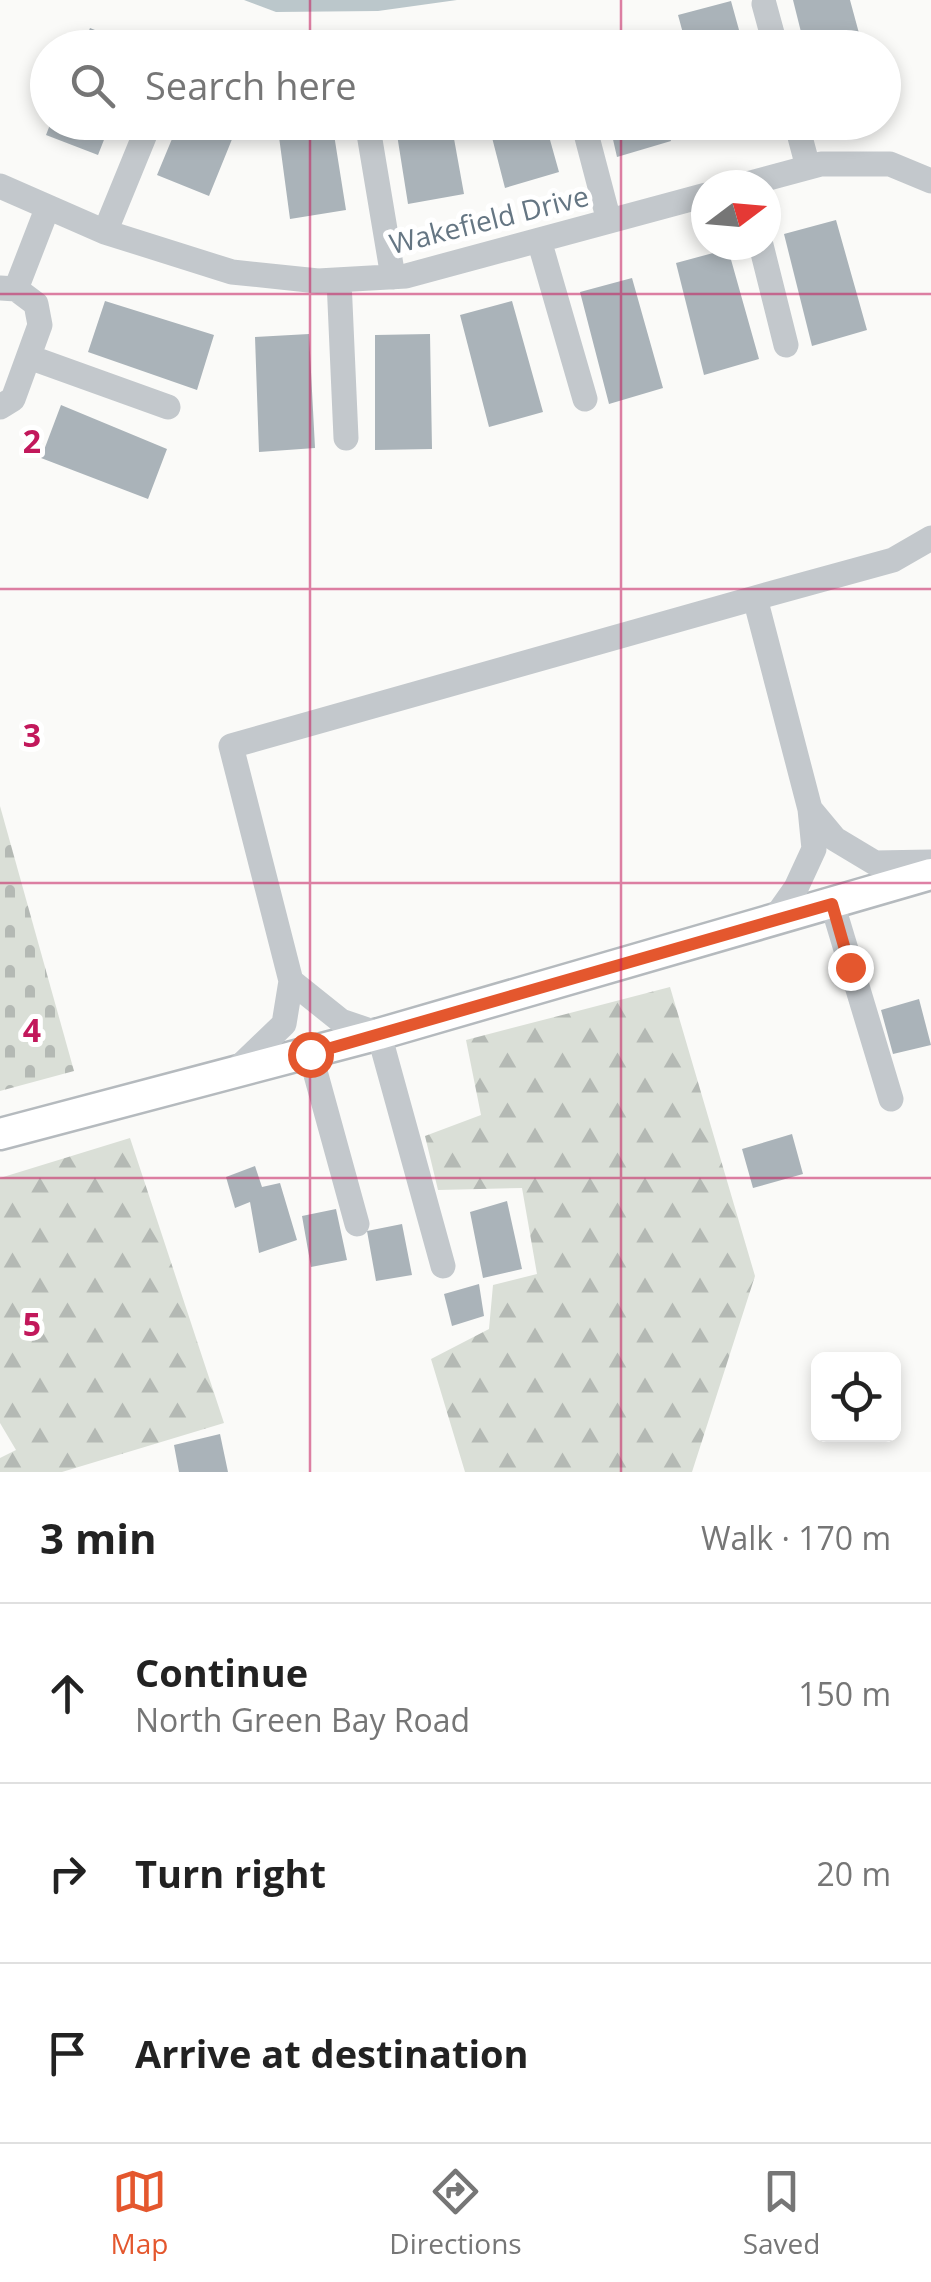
<!DOCTYPE html>
<html lang="en">
<head>
<meta charset="utf-8">
<style>
	:root { --surface:#fff; --page:#f6f6f6; --text:#222; --muted:#767676; --line:#e0e0e0; --accent:#e4572e }
	body { margin:0; font-family:"Open Sans",sans-serif; background:var(--page); color:var(--text) }
	.controls { position:absolute; right:30px; bottom:30px; display:grid; overflow:hidden; border-radius:15px; box-shadow:0 5px 15px #0003 }
	.controls button { width:90px; height:90px; display:grid; place-items:center; padding:0; border:0; border-bottom:2px solid var(--line); background:var(--surface); color:var(--text); font:50px sans-serif }
	.compass { position:absolute; left:691px; top:170px; width:90px; height:90px; border-radius:50%; background:var(--surface); box-shadow:0 5px 15px #0003; rotate:74deg }
	.stop { position:absolute; width:30px; height:30px; margin:-22px; border:8px solid #e4572e; border-radius:50%; background:#fff }
	.stop.end { background:#e4572e; border-color:#fff; box-shadow:0 2px 10px #0008 }
	.list { margin:0; padding:0; list-style:none }
	h2 { display:flex; justify-content:space-between; align-items:center; height:130px; margin:0; padding:0 40px; font-size:42px }
	h2 small { font-size:32px; font-weight:400; color:var(--muted) }
	.list li { display:grid; grid-template-columns:65px 1fr auto; gap:30px; align-items:center; box-sizing:border-box; height:180px; padding:0 40px; border-top:2px solid var(--line) }
	.list b { display:block; font-size:38px; white-space:nowrap }
	.list p { margin:0; font-size:32px; white-space:nowrap; color:var(--muted) }
	.list em { font-size:32px; font-style:normal; color:var(--muted) }
	.icon { flex:none; width:55px; height:55px; fill:none; stroke:currentColor; stroke-width:2; stroke-linecap:round; stroke-linejoin:round }
	.map { position:relative; flex:none; width:931px; height:1472px; overflow:hidden }
	.search { position:absolute; background:var(--surface); box-shadow:0 5px 15px #0003; left:30px; right:30px; top:30px; height:110px; display:flex; align-items:center; gap:25px; box-sizing:border-box; padding:0 35px; border-radius:55px; color:var(--muted); font-size:38px }
	.sheet { height:670px; background:var(--surface) }
	nav { display:flex; justify-content:space-around; align-items:center; box-sizing:border-box; height:140px; border-top:2px solid var(--line); background:var(--surface); font-size:28px; color:var(--muted) }
	nav a { display:grid; justify-items:center; gap:5px }
	nav .on { color:var(--accent) }
	.map>svg:first-child { display:block }
</style>
</head>
<body>
<div class="map">
<svg width="931" height="1472" viewBox="0 0 931 1472">
	<defs>
		<pattern id="forest-firs" width="22" height="20" patternUnits="userSpaceOnUse" patternTransform="scale(2.5)"><rect width="22" height="20" fill="#dadfd7"/><path d="M5 1l3.5 6h-7zM16 11l3.5 6h-7z" fill="#b4b9b4"/></pattern>
		<pattern id="cemetery-stones" width="16" height="16" patternUnits="userSpaceOnUse" patternTransform="scale(2.5)"><rect width="16" height="16" fill="#dadfd7"/><path d="M2 7V4a2 2 0 0 1 4 0v3zM10 15v-3a2 2 0 0 1 4 0v3z" fill="#b4b9b4"/></pattern>
	</defs>
	<rect width="100%" height="100%" fill="#fafaf8"/>
	<path fill="url(#forest-firs)" d="M670,987L755,1276L692,1472H465L431,1359L489,1329L493,1285L537,1274L522,1188L438,1190L425,1136L481,1115L466,1040Z
		M130,1138L224,1423L62,1472H0V1458L16,1450L0,1423V1178Z"/>
	<path fill="url(#cemetery-stones)" d="M0,806L74,1071L0,1091Z"/>
	<path fill="#bbc7cb" d="M244,0H457L378,11L276,12Z"/>
	<path fill="#aab3b9" d="M793,0H850L863,48H805Z
		M731,1L744,48H687L678,15Z
		M90,28L137,47V48H82Z
		M641,31L645,48H584L583,46Z
		M51,122H111L98,155L46,135Z
		M179,122H239L209,196L157,175Z
		M277,122H332L346,210L290,219Z
		M395,122H451L464,194L408,204Z
		M488,122H545L559,172L505,188Z
		M609,122H666L671,141L617,157Z
		M836,220L867,330L812,346L784,234Z
		M728,249L759,359L704,375L676,263Z
		M632,278L663,388L609,404L580,292Z
		M105,301L214,335L197,390L88,352Z
		M512,301L543,412L489,427L460,315Z
		M309,334L315,448L259,452L255,337Z
		M430,334L432,449L375,450V335Z
		M61,405L167,449L148,499L41,458Z
		M919,999L931,1045L893,1054L881,1010Z
		M792,1134L803,1174L753,1188L742,1149Z
		M255,1166L262,1187L280,1183L297,1240L259,1253L250,1202L235,1208L226,1177Z
		M507,1201L522,1269L483,1278L470,1212Z
		M336,1209L347,1260L311,1267L302,1216Z
		M402,1224L412,1275L376,1281L367,1231Z
		M479,1284L484,1316L452,1326L444,1294Z
		M220,1434L228,1472H179L174,1445Z"/>
	<g fill="none" stroke-linecap="round" stroke-linejoin="round">
		<g stroke="#b5babe" stroke-width="35">
			<path id="major" d="M0,1134L379,1034L931,874"/>
		</g>
		<path stroke="#c3c8cc" stroke-width="25" d="M764,4L776,48
			M367,122L393,277
			M583,122L609,221
			M796,122L808,167
			M743,185L821,164H890L931,181
			M0,186L105,232L232,272L318,281L406,276L706,195
			M105,232L150,122
			M539,240L585,399
			M761,245L786,345
			M339,280L346,438
			M0,288L16,289L36,304L40,325L13,399L0,407
			M16,289L47,209
			M29,357L168,407
			M755,598L893,560L931,538
			M810,809L835,839L875,863L931,862
			M832,903L891,1099
			M291,981L341,1021L379,1034L443,1266
			M310,1053L357,1224
			M232,1074L284,1024L291,981L231,746L755,598L810,809L814,849L796,888L772,922"/>
		<use href="#major" stroke="#fff" stroke-width="30"/>
	</g>
	<g fill="none" stroke-linecap="round" stroke-linejoin="round">
		<path stroke="#e4572e" stroke-width="12" d="M310,1054L832,904L850,967"/>
	</g>
	<path fill="none" stroke="#c2185b" stroke-width="2.5" stroke-opacity="0.55" d="M310,0V48M621,0V48M310,122V1472M621,122V1472M0,294H931M0,589H931M0,883H931M0,1178H931"/>
	<g text-anchor="middle" stroke-width="10" stroke-linejoin="round" paint-order="stroke">
		<g font-size="28" fill="#657683" stroke="#fff">
			<text transform="translate(489 220) rotate(-14)" y="10">Wakefield Drive</text>
		</g>
	</g>
	<g font-size="32" text-anchor="middle" font-weight="bold" fill="#c2185b" stroke="#fff" stroke-width="10" stroke-linejoin="round" paint-order="stroke">
		<text x="32" y="453">2</text>
		<text x="32" y="747">3</text>
		<text x="32" y="1042">4</text>
		<text x="32" y="1336">5</text>
	</g>
</svg>
<div class="controls">
<button><svg class="icon" aria-label="locate" viewBox="0 0 24 24"><circle cx="12" cy="12" r="6"/><path d="M12 2v4M12 18v4M2 12h4M18 12h4"/></svg></button>
</div>
<svg class="compass" viewBox="-18 -18 36 36"><path d="M0-13l5 13h-10z" fill="#e53935"/><path d="M0 13l5-13h-10z" fill="#767676"/></svg>
<div class="stop" style="left:310px;top:1054px"></div>
<div class="stop end" style="left:850px;top:967px"></div>
<div class="search"><svg class="icon" aria-label="search" viewBox="0 0 24 24"><circle cx="10" cy="10" r="6"/><path d="M15 15l6 6"/></svg>Search here</div>
</div>
<section class="sheet">
<h2>3 min<small>Walk · 170 m</small></h2>
<ul class="list">
<li><svg class="icon" aria-label="ahead" viewBox="0 0 24 24"><path d="M12 20V5M6 11l6-6 6 6"/></svg><div><b>Continue</b><p>North Green Bay Road</p></div><em>150 m</em></li>
<li><svg class="icon" aria-label="right" viewBox="0 0 24 24"><path d="M7 20v-9h11M14 6l5 5-5 5"/></svg><div><b>Turn right</b></div><em>20 m</em></li>
<li><svg class="icon" aria-label="arrive" viewBox="0 0 24 24"><path d="M6 21V4h12l-3 4 3 4H6"/></svg><div><b>Arrive at destination</b></div></li>
</ul>
</section>
<nav>
<a class="on"><svg class="icon" aria-label="map" viewBox="0 0 24 24"><path d="M3 6l6-2 6 2 6-2v14l-6 2-6-2-6 2zM9 4v14M15 6v14"/></svg>Map</a>
<a><svg class="icon" aria-label="directions" viewBox="0 0 24 24"><path d="M12 3l9 9-9 9-9-9zM9 14v-3h6M13 9l2 2-2 2"/></svg>Directions</a>
<a><svg class="icon" aria-label="saved" viewBox="0 0 24 24"><path d="M7 4h10v16l-5-4-5 4z"/></svg>Saved</a>
</nav>
</body>
</html>
